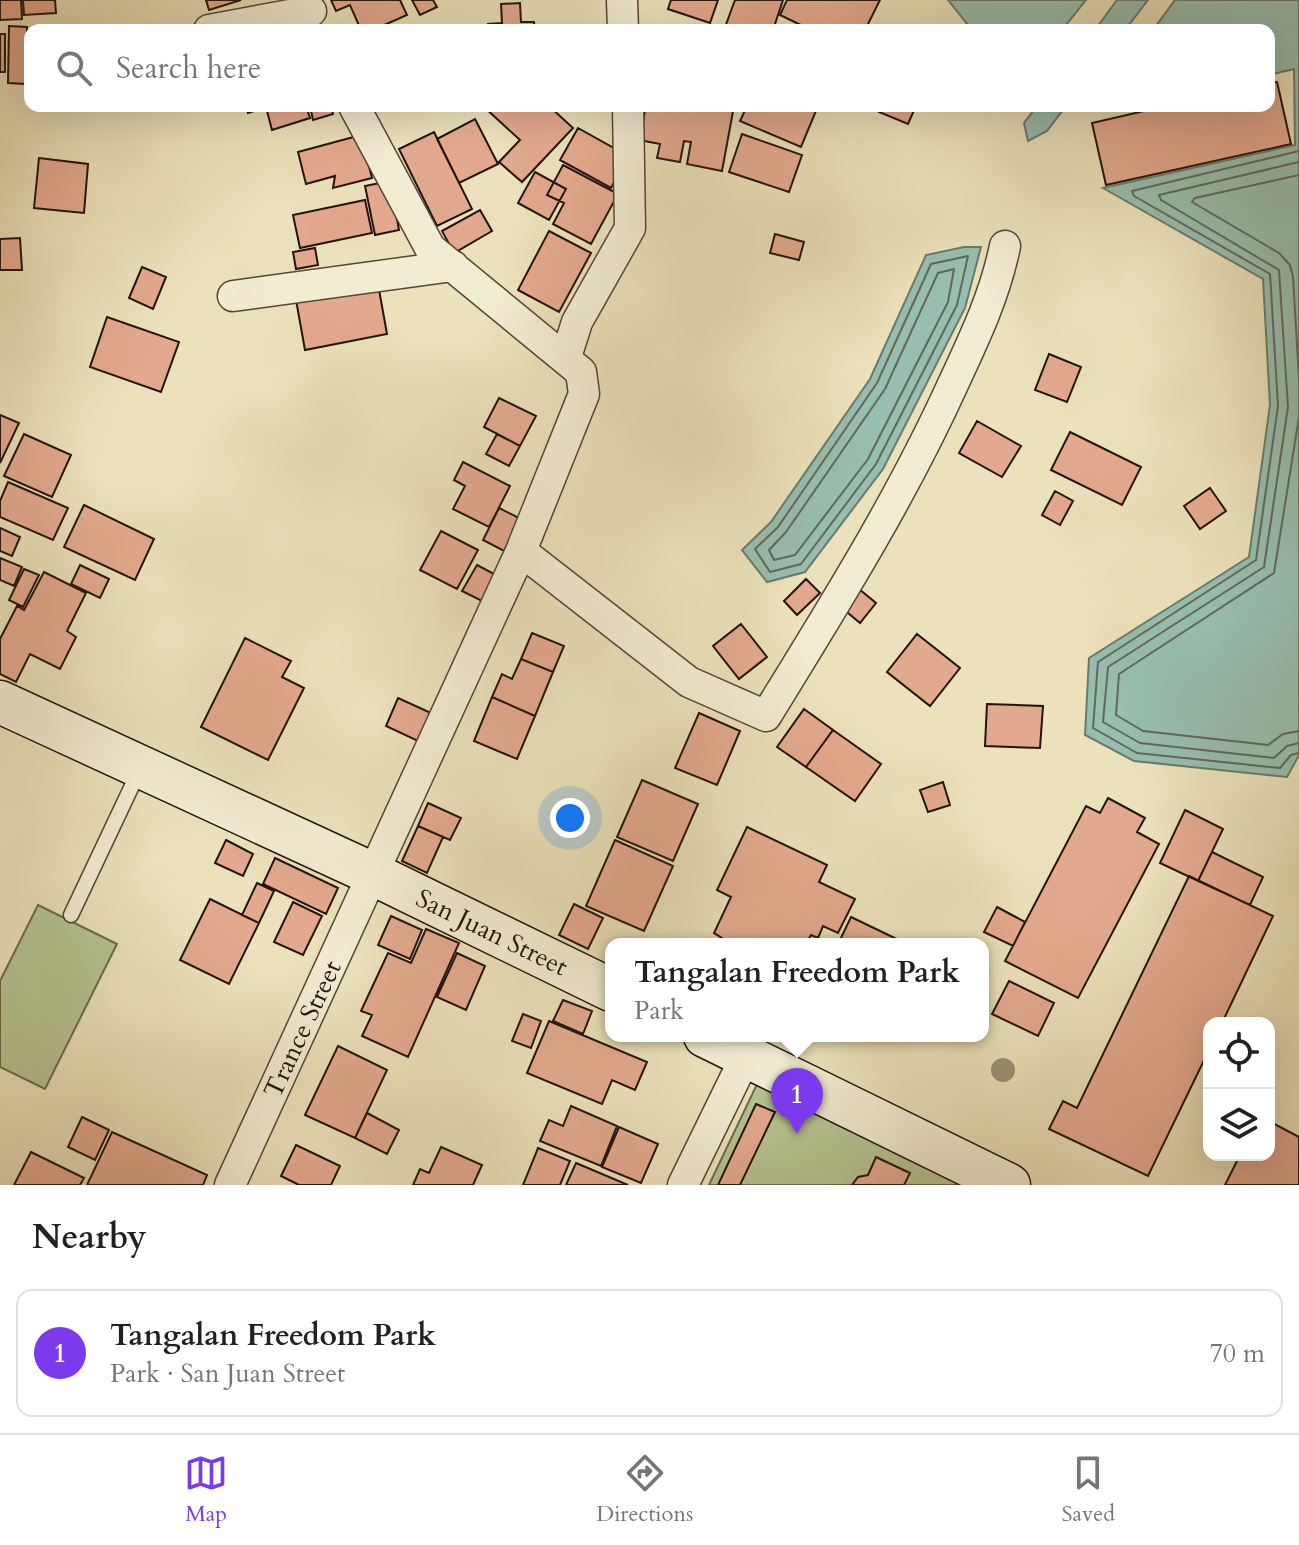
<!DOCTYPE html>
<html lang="en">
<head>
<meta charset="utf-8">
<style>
	:root { --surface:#fff; --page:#f6f6f6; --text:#202124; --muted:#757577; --line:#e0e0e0; --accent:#7c3aed }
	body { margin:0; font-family:Cardo,serif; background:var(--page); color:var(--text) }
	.controls { position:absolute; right:24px; bottom:24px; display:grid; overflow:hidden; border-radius:16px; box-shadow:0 8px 32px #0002 }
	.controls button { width:72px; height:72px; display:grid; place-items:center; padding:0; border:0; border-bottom:2px solid var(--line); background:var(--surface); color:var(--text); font:40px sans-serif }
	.you { position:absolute; left:570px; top:818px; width:28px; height:28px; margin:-20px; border:6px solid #fff; border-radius:50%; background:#1a73e8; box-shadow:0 0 0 12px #1a73e833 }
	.badge { display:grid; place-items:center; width:52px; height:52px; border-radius:50%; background:var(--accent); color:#fff; font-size:26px; font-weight:700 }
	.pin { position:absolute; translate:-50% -66px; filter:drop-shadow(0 2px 4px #0008) }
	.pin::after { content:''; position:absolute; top:42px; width:28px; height:24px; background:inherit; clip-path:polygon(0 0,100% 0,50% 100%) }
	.popup { position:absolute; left:605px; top:938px; width:384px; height:104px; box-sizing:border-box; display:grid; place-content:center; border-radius:16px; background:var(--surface); filter:drop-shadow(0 2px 6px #0005); font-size:26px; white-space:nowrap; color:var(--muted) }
	.popup b { font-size:30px; color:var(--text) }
	.popup::after { content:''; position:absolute; left:50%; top:100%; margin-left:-16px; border:16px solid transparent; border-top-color:var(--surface) }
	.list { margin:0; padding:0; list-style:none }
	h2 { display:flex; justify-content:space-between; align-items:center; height:104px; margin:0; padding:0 32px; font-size:34px }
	h2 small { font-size:26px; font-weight:400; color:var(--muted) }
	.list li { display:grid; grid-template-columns:52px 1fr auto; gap:24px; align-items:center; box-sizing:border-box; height:128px; margin:0 16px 16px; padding:0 16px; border:2px solid var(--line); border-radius:16px }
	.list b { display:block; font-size:30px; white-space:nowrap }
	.list p { margin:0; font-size:26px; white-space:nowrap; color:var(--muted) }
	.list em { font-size:26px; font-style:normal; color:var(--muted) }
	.icon { flex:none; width:44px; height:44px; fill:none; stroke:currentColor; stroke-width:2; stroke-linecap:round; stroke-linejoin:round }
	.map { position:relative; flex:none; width:1299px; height:1185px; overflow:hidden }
	.search { position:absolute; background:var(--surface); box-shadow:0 8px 32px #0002; left:24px; right:24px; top:24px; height:88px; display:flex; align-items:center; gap:20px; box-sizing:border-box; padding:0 28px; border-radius:16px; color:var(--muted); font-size:30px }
	.sheet { height:248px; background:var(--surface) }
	nav { display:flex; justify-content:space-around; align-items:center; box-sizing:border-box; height:112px; border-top:2px solid var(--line); background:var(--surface); font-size:22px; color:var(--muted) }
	nav a { display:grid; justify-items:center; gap:4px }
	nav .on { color:var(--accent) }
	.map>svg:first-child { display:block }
</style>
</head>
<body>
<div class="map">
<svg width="1299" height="1185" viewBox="0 0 1299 1185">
	<rect width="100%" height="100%" fill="#ebe1ba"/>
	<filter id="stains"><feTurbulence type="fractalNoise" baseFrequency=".0025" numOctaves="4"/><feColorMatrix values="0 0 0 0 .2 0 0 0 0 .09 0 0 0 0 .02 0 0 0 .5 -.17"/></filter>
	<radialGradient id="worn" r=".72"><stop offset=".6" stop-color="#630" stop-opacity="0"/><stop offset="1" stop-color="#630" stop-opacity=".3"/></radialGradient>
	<path fill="#b5c391" stroke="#6c6b4f" stroke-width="2" d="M38,905L117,944L45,1089L0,1067V981Z
		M758,1082L963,1185H709Z"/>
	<path fill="#98beaf" stroke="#6a7a6e" stroke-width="2" d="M948,0H1086L1062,30H972Z
		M1117,0H1148L1125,30H1095Z
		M1175,0H1299V755L1287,777L1134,761L1085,735L1089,658L1249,557L1270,405L1263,279L1103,188L1295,145L1294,69L1269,75V30H1153Z
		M1037,106H1066L1047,131L1028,141L1024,123Z
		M964,247H981L965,308L883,469L805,572L767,582L742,550L771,522L870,379L926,255Z"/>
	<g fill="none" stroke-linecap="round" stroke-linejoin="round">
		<path stroke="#5e685e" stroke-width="2" d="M1299,151L1132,191L1134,196L1270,274L1278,406L1256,560L1098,662L1093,728L1137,753L1280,768L1291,755L1299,753
			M1299,162L1159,195L1161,200L1279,270L1288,407L1264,567L1108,667L1103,722L1140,743L1274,758L1287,746L1299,743
			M1299,175L1195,198L1192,202L1279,253L1290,265L1293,277L1299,379
			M968,256L957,305L876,464L801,564L770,572L755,549L778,527L877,383L931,264Z
			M954,269L948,302L868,459L795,555L774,560L769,550L786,532L885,389L938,273Z
			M1299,417L1274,573L1119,674L1116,715L1143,731L1268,745L1283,734L1299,731"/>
	</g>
	<path fill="#e3a98e" stroke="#24130d" stroke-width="2" d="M0,0H21L22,19L0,20Z
		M23,0H55L56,13L24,15Z
		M206,0H241L209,10Z
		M331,0H400L407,15L373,30H361L350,5L336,11Z
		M412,0H433L437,7L420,15Z
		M671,0H718L710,23L668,9Z
		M735,0H783L773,30H724Z
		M787,0H880L865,30H811L780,15Z
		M520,3L521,22H534L535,30H489L488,24L502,23L501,4Z
		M9,26L27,27V33H30V93H26V84L8,83Z
		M0,34H5V72H0Z
		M1277,82L1291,144L1106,185L1092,123L1166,106H1269V83Z
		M246,106H306L310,118L272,130L266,107L248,113Z
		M310,106H331L333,114L313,120Z
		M549,106L573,128L522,182L499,162L520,140L484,107Z
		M646,106H734L722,171L687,164L691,142L684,141L680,162L657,158L660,144L639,140Z
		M747,106H818L801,147L740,121Z
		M881,106H916L908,124L879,112Z
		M475,119L498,164L459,183L437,139Z
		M578,128L628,156L611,188L560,160Z
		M434,132L472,209L437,226L399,149Z
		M742,134L802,155L789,192L729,172Z
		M361,135L372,178L333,188L335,176L306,184L298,152Z
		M39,158L88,164L84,213L34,208Z
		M563,165L618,194L591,244L553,224L564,203L547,195Z
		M535,172L566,189L549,220L518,203Z
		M390,181L399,230L375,235L365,186Z
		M365,200L372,233L300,248L293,215Z
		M480,210L492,231L454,253L442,231Z
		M549,231L591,253L559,312L518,290Z
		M775,234L804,242L799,260L770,253Z
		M20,238L22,270H0V239Z
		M315,248L318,265L296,269L293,252Z
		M142,267L166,277L153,309L129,298Z
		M378,284L387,334L305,350L296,300Z
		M107,317L179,342L161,392L90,367Z
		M1049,354L1081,367L1067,402L1035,390Z
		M499,398L536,416L520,446L484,427Z
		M0,415L19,423L0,463Z
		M977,421L1021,446L1002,477L959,453Z
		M1070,432L1141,467L1122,505L1051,470Z
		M24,434L71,455L52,497L4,476Z
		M497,434L520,446L509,466L486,454Z
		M463,462L510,486L489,527L453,509L465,486L454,480Z
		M8,482L68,508L53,540L0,517V501Z
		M1210,488L1226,511L1200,529L1184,506Z
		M1055,491L1073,501L1060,525L1042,515Z
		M84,505L154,539L135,580L64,547Z
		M499,508L525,521L508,553L483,540Z
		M0,528L20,537L12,556L0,551Z
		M441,531L478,550L457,589L420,570Z
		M0,558L22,567L14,586L0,580Z
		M80,565L109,579L100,598L71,584Z
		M477,565L496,575L482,601L462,591Z
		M24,569L39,575L23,607L9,600Z
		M44,572L86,593L67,631L76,637L60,669L30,654L16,682L0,674V639L17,606L24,610Z
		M806,579L820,593L797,615L784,601Z
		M859,589L876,603L860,623L842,608Z
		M741,624L767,657L739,679L713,646Z
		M532,633L564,646L553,672L521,659Z
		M917,634L960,668L930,706L887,672Z
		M245,638L291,661L282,677L304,688L268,760L201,727Z
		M521,659L553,672L535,716L492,697L502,674L512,679Z
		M492,697L535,716L517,759L474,741Z
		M398,698L431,713L418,741L386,726Z
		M987,704L1043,706L1040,748L985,746Z
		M804,709L833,730L806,767L777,747Z
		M699,713L740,731L717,785L675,768Z
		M833,730L881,764L855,801L806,767Z
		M642,780L698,804L673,861L617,837Z
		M943,782L950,805L928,812L920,790Z
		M1108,798L1145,818L1137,832L1159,844L1078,998L1005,961L1086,806L1100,813Z
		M428,803L461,818L450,840L418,826Z
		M1185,810L1223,829L1198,881L1160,863Z
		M418,826L443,837L427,873L402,861Z
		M747,827L827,865L819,882L855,899L838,933L823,926L818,938L811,935L806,944H732L714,933L731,897L717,890Z
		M226,840L253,854L243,876L215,863Z
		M615,840L673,866L644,931L586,906Z
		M1212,852L1263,877L1250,905L1198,881Z
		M275,858L338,888L326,914L263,884Z
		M1189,876L1273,916L1222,1023H1209V1050L1148,1176L1049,1129L1063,1101L1077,1108Z
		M257,883L274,891L259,923L242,915Z
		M210,899L259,923L229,984L180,960Z
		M293,902L322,916L303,955L274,942Z
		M574,904L603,918L588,949L559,935Z
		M997,907L1025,922L1013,946L984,932Z
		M391,916L422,930L410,959L378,945Z
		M851,917L903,942L902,944H838Z
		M426,929L459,943L408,1057L362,1036L372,1015L361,1011L388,953L411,963Z
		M457,953L485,966L466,1010L437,997Z
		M1009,981L1054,1003L1038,1036L992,1014Z
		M563,1000L592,1011L583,1034L553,1021Z
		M523,1014L541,1021L531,1048L512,1041Z
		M549,1021L647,1062L635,1090L612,1080L602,1104L527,1073Z
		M338,1046L387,1070L355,1138L305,1115Z
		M756,1104L775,1112L740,1185H718Z
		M571,1106L617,1126L601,1166L540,1141L549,1120L563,1126Z
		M367,1113L399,1130L387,1154L355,1138Z
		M82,1117L109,1130L95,1160L68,1147Z
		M1269,1121L1299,1137V1185H1225L1240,1155H1269Z
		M619,1127L658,1144L641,1183L602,1167Z
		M112,1132L207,1175L203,1185H87Z
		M296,1145L340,1166L331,1185H299L281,1176Z
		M441,1147L482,1165L473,1185H413L420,1169L429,1173Z
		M538,1148L570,1161L560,1185H523Z
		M31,1152L84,1178L80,1185H14Z
		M876,1157L910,1173L904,1185H852L858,1177L868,1175Z
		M576,1163L628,1185H566Z"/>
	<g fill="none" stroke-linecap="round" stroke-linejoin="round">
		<g stroke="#564638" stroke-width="17">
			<path id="lane" d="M71,915L139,771"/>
		</g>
		<g stroke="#564638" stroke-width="33">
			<path id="street" d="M622,0L623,30
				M209,30L311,11
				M233,296L453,266
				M566,357L577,322L630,228L628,106
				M521,551L689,682L766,716C833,607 901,499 954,382C975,337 995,295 1005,246
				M230,1185L521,551L584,394L581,372L430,248L354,106
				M683,1185L746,1056"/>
		</g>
		<g stroke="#24130d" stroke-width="45">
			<path id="secondary" d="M0,702L373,874L611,990
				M705,1036L1009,1185"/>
		</g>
		<use href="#lane" stroke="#f2ecd2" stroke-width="14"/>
		<use href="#street" stroke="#f2ecd2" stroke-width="30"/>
		<use href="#secondary" stroke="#f2ecd2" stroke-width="42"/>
	</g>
	<circle fill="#9a9274" cx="1003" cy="1070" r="12"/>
	<g text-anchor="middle" stroke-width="7" stroke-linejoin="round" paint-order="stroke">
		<g font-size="26" fill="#24130d" stroke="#f2ecd2">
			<text transform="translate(492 932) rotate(26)" y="9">San Juan Street</text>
			<text transform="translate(302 1029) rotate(-65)" y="9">Trance Street</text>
		</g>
	</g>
	<rect width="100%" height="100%" filter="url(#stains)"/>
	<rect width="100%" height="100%" fill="url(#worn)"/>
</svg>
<div class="controls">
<button><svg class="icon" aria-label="locate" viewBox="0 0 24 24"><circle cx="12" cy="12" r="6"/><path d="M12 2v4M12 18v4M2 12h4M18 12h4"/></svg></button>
<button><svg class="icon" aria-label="layers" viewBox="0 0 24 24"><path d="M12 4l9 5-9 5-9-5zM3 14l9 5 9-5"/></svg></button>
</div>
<div class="you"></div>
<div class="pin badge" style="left:797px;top:1134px">1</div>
<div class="popup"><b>Tangalan Freedom Park</b>Park</div>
<div class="search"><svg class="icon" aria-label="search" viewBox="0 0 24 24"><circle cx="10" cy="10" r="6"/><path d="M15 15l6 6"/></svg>Search here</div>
</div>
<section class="sheet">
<h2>Nearby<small></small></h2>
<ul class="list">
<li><span class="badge">1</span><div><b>Tangalan Freedom Park</b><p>Park · San Juan Street</p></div><em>70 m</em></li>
</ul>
</section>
<nav>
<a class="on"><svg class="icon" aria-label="map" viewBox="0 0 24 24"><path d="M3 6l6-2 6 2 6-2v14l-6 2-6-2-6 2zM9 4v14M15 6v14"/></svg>Map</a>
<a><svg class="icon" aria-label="directions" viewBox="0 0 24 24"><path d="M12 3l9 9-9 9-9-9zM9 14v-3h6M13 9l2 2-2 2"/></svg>Directions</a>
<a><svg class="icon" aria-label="saved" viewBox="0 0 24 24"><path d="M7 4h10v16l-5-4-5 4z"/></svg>Saved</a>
</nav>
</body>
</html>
